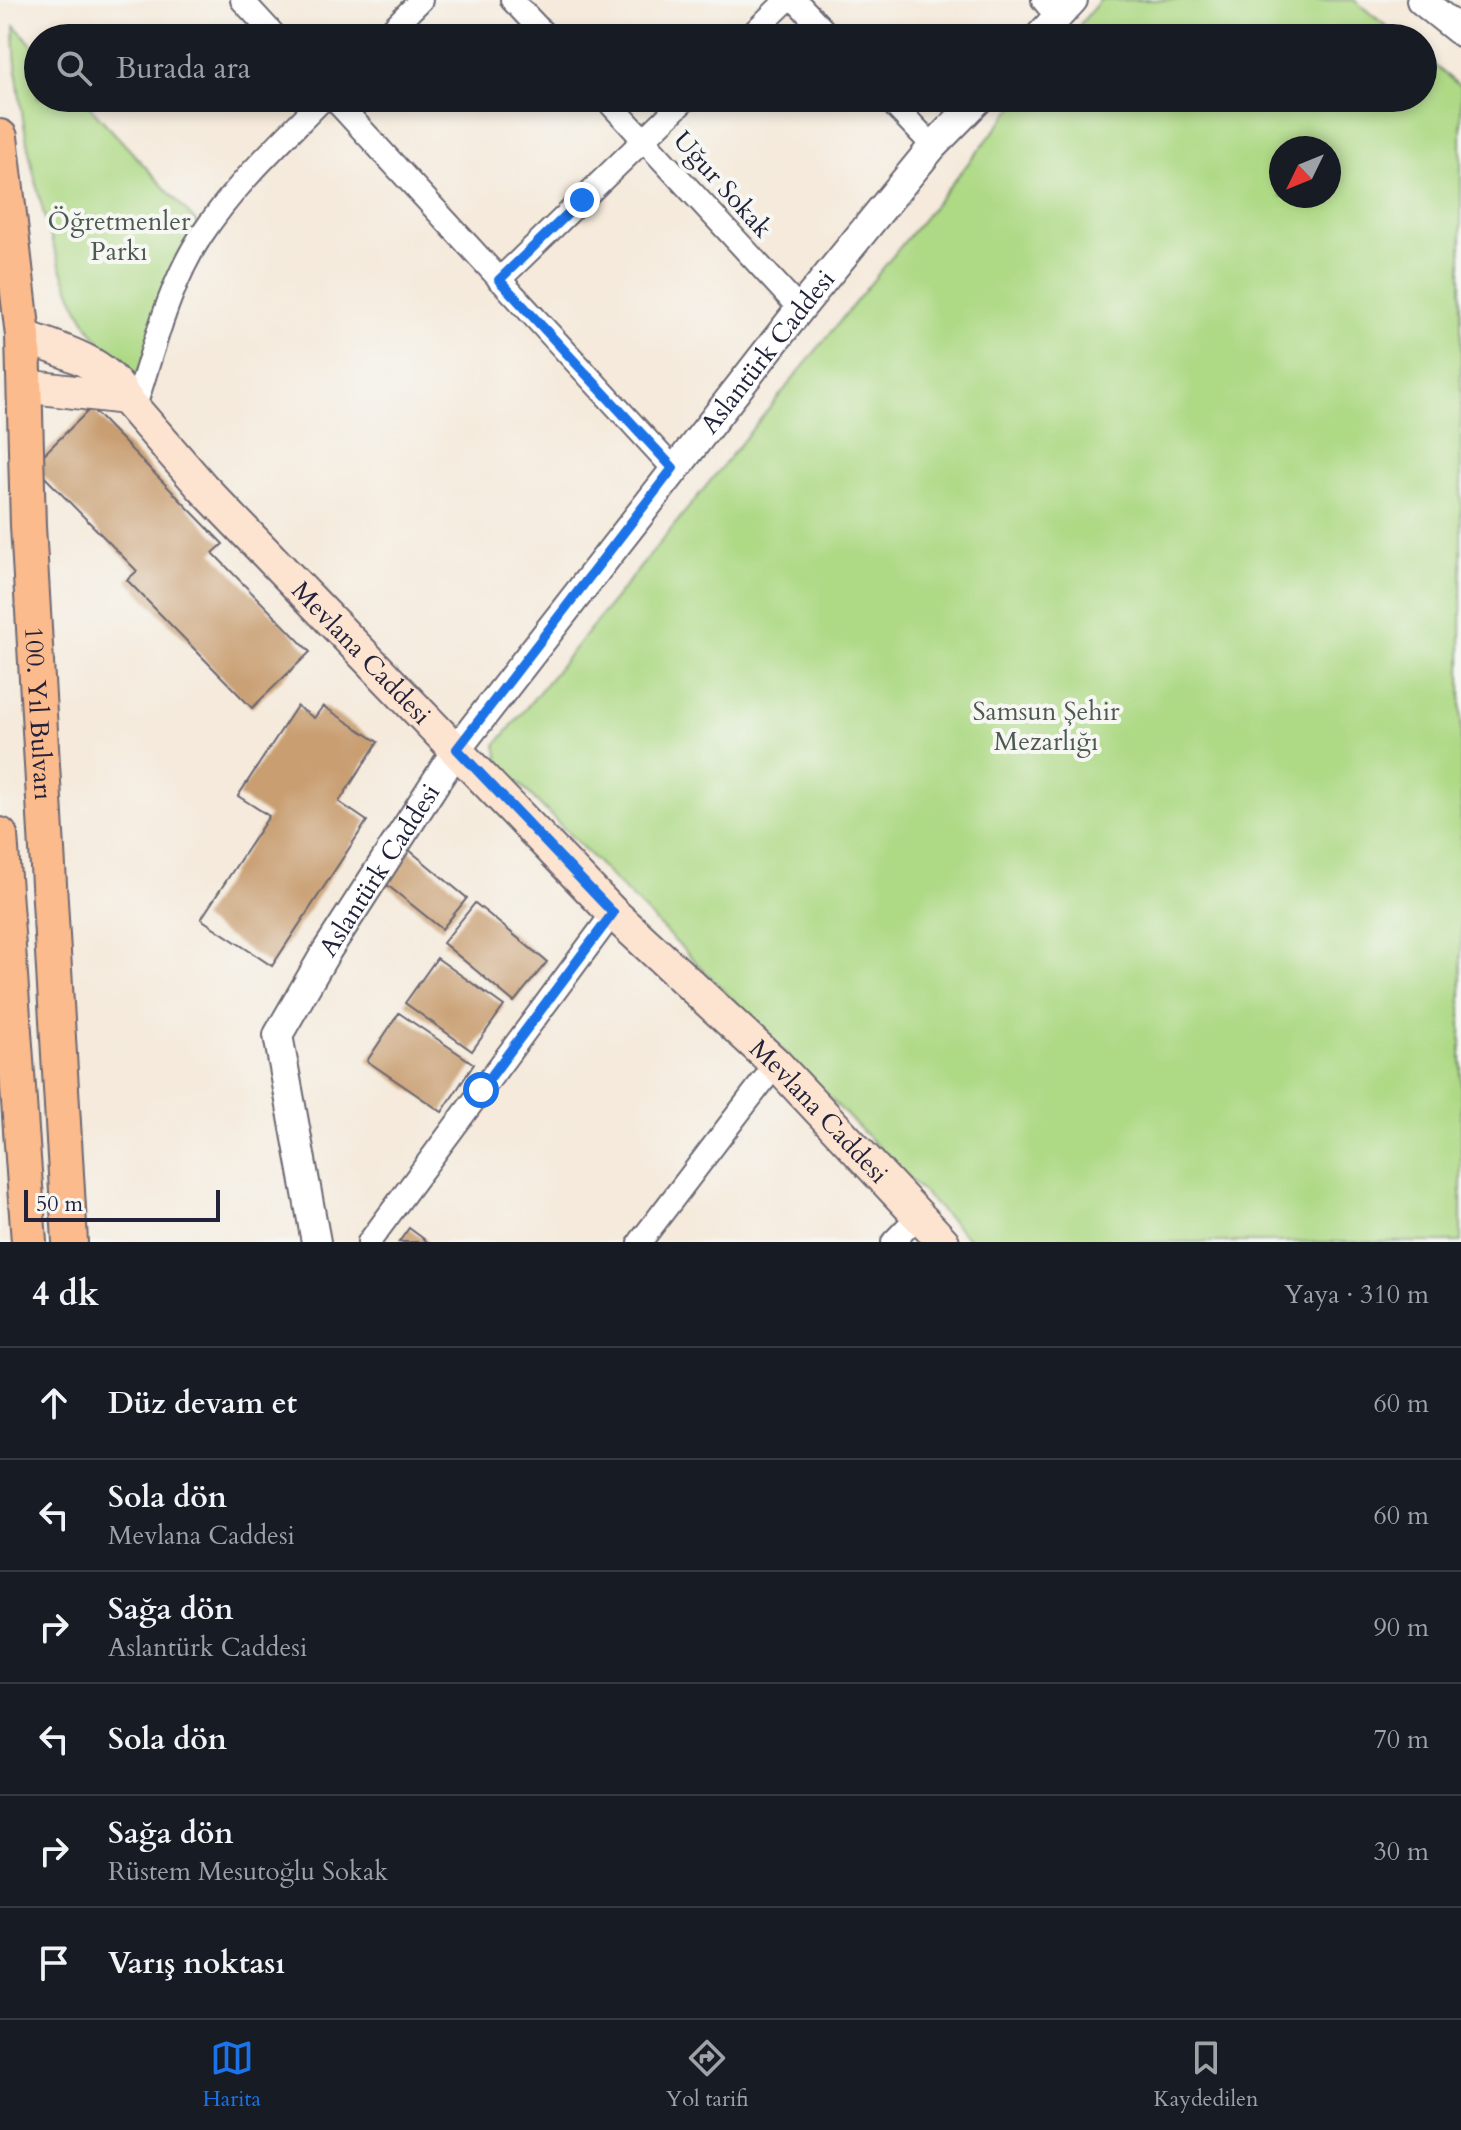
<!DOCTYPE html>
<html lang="tr">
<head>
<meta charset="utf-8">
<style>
	:root { --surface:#171b24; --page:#20242c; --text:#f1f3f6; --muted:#9ea1a6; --line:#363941; --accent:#1a73e8 }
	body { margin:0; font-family:Cardo,serif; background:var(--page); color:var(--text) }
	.compass { position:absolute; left:1269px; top:136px; width:72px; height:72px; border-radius:50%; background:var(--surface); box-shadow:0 4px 12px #0003; rotate:227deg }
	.scale { position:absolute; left:24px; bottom:20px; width:196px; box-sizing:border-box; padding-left:8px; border:4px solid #22223b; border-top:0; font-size:22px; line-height:28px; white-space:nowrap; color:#22223b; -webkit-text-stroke:6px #f6f6f2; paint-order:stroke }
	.stop { position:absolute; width:24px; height:24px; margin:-18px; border:6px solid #1a73e8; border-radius:50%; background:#fff }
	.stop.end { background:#1a73e8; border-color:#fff; box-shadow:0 2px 8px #0008 }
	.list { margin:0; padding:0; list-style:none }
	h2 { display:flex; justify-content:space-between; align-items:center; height:104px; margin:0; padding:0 32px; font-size:34px }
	h2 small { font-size:26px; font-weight:400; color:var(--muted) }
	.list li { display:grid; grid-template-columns:52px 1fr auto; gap:24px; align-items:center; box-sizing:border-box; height:112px; padding:0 32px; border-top:2px solid var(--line) }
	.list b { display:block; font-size:30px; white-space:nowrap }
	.list p { margin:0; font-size:26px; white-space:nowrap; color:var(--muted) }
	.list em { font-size:26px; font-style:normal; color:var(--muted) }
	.icon { flex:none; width:44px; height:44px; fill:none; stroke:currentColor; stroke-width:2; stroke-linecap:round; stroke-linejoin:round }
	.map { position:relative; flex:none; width:1461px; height:1242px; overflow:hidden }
	.search { position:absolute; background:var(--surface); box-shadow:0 4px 12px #0003; left:24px; right:24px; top:24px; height:88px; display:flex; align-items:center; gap:20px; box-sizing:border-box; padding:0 28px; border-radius:44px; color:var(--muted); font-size:30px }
	.sheet { height:776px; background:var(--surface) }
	nav { display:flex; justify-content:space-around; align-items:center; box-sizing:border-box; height:112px; border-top:2px solid var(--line); background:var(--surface); font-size:22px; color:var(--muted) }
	nav a { display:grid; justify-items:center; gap:4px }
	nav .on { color:var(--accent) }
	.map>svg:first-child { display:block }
</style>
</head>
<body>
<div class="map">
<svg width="1461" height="1242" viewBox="0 0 1461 1242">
	<rect width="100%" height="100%" fill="#f6f6f2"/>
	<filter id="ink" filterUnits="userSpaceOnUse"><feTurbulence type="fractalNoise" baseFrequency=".0125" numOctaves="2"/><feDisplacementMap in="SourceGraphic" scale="16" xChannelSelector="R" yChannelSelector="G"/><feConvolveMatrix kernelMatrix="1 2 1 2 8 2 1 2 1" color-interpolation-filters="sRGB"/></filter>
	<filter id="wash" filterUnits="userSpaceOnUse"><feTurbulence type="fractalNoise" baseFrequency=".006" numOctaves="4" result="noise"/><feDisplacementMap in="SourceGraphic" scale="32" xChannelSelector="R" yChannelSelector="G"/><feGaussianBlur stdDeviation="1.8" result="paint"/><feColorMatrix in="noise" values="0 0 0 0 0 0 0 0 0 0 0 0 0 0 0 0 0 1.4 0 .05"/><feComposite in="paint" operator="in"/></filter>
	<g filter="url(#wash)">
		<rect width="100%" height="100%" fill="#f5eadb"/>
		<path fill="#aed985" stroke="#687e60" stroke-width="2" fill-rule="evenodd" d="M1100,0H1354L1401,38H1069Z
			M14,25L38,51V98H82L199,225L134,383C119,364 100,346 88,325C46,258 14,105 14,25Z
			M1423,56L1461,87V1242H972L500,764L496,745L1021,98H1423ZM1281,148H1329V196H1281Z"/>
		<g id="blocks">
			<path fill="#c99f72" d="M91,408L223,544L213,553L310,652L252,708L127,580L137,571L33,465Z
				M297,706L314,718L323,706L378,742L339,802L367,821L272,966L201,919L269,816L238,796Z
				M408,849L467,898L442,929L376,876Z
				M475,903L547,962L514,1002L443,943Z
				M437,958L504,1006L472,1051L405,1003Z
				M399,1013L474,1064L442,1112L367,1061Z
				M409,1228L428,1242H399Z"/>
		</g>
	</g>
	<g filter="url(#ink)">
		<use href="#blocks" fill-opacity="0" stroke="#6c6873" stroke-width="2"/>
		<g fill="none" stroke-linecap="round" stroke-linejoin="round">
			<g stroke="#6c6873" stroke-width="26">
				<path id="minor" d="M242,0L277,38
					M512,0L548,38
					M795,0L831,38
					M1043,0L1058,18
					M383,38L421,0
					M748,38L787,0
					M333,98L673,468
					M605,98L800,309
					M887,98L933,146
					M499,280L687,98
					M134,409C153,352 168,286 201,236C235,184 281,142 324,98
					M369,1242L613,913
					M640,1242L776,1064
					M893,1242L918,1216"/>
			</g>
			<g stroke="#6c6873" stroke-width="32">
				<g id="tertiary">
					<path d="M1421,0L1461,32"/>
					<path d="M1038,38L1073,0"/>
					<path id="s1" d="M316,1242L278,1035L326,952L457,749L800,309L933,146L980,98"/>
				</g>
			</g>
			<g stroke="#6c6873" stroke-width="36">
				<g id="secondary">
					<path id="s2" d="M23,336C61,351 105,360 125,398L203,488L613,913L776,1064L943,1242"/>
					<path d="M24,386L125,398"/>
				</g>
			</g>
			<g stroke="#6c6873" stroke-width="38">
				<g id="primary">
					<path id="s3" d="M0,137L23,336L28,526L70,1242"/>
					<path d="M0,835L29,1242"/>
				</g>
			</g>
			<use href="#minor" stroke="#fff" stroke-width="22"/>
			<use href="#tertiary" stroke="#fff" stroke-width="28"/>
			<use href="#secondary" stroke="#fde4d1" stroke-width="32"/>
			<use href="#primary" stroke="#fbbb8c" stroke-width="34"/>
		</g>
	</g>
	<g fill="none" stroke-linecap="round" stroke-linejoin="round" filter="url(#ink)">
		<path stroke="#1a73e8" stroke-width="10" d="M481,1090L613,913L457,749L673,468L499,280L582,200"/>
	</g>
	<g text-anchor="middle" stroke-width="8" stroke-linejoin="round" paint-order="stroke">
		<g font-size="26" fill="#22223b" stroke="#f6f6f2">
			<text transform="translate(723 184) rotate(48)" y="9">Uğur Sokak</text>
			<text dy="9" stroke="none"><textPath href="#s1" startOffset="1052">Aslantürk Caddesi</textPath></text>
			<text dy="9" stroke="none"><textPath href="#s2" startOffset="470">Mevlana Caddesi</textPath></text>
			<text dy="9" stroke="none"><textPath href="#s3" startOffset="578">100. Yıl Bulvarı</textPath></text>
			<text dy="9" stroke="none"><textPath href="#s1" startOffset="404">Aslantürk Caddesi</textPath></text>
			<text dy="9" stroke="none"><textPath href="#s2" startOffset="1118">Mevlana Caddesi</textPath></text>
		</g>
		<g font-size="26" fill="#4c5951" stroke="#f6f6f2">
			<text x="119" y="230">Öğretmenler<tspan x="119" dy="30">Parkı</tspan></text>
			<text x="1046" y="720">Samsun Şehir<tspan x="1046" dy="30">Mezarlığı</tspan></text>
		</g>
	</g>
</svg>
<svg class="compass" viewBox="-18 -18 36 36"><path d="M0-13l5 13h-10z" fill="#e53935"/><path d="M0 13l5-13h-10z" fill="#9ea1a6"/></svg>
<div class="scale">50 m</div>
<div class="stop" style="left:481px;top:1090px"></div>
<div class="stop end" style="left:582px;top:200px"></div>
<div class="search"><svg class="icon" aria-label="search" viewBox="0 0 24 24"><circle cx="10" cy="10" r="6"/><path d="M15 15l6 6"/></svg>Burada ara</div>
</div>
<section class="sheet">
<h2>4 dk<small>Yaya · 310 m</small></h2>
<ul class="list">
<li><svg class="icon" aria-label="ahead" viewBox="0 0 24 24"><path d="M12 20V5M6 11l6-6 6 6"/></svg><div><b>Düz devam et</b></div><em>60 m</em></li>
<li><svg class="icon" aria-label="left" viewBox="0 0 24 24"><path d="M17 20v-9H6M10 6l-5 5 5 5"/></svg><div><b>Sola dön</b><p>Mevlana Caddesi</p></div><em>60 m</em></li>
<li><svg class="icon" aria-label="right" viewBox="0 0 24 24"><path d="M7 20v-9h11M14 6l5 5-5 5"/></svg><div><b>Sağa dön</b><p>Aslantürk Caddesi</p></div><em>90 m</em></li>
<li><svg class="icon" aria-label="left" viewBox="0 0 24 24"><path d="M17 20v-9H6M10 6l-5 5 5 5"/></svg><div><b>Sola dön</b></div><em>70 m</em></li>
<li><svg class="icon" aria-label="right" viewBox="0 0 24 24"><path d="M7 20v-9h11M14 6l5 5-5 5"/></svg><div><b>Sağa dön</b><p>Rüstem Mesutoğlu Sokak</p></div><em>30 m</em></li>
<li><svg class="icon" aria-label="arrive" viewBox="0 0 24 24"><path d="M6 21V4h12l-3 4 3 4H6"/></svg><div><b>Varış noktası</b></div></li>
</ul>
</section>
<nav>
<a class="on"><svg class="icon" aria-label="map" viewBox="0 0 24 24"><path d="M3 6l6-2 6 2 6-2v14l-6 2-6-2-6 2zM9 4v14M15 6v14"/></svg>Harita</a>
<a><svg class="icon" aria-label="directions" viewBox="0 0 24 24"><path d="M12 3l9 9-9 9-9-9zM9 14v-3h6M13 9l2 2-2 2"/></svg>Yol tarifi</a>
<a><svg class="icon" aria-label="saved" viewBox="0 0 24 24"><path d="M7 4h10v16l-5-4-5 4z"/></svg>Kaydedilen</a>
</nav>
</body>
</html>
